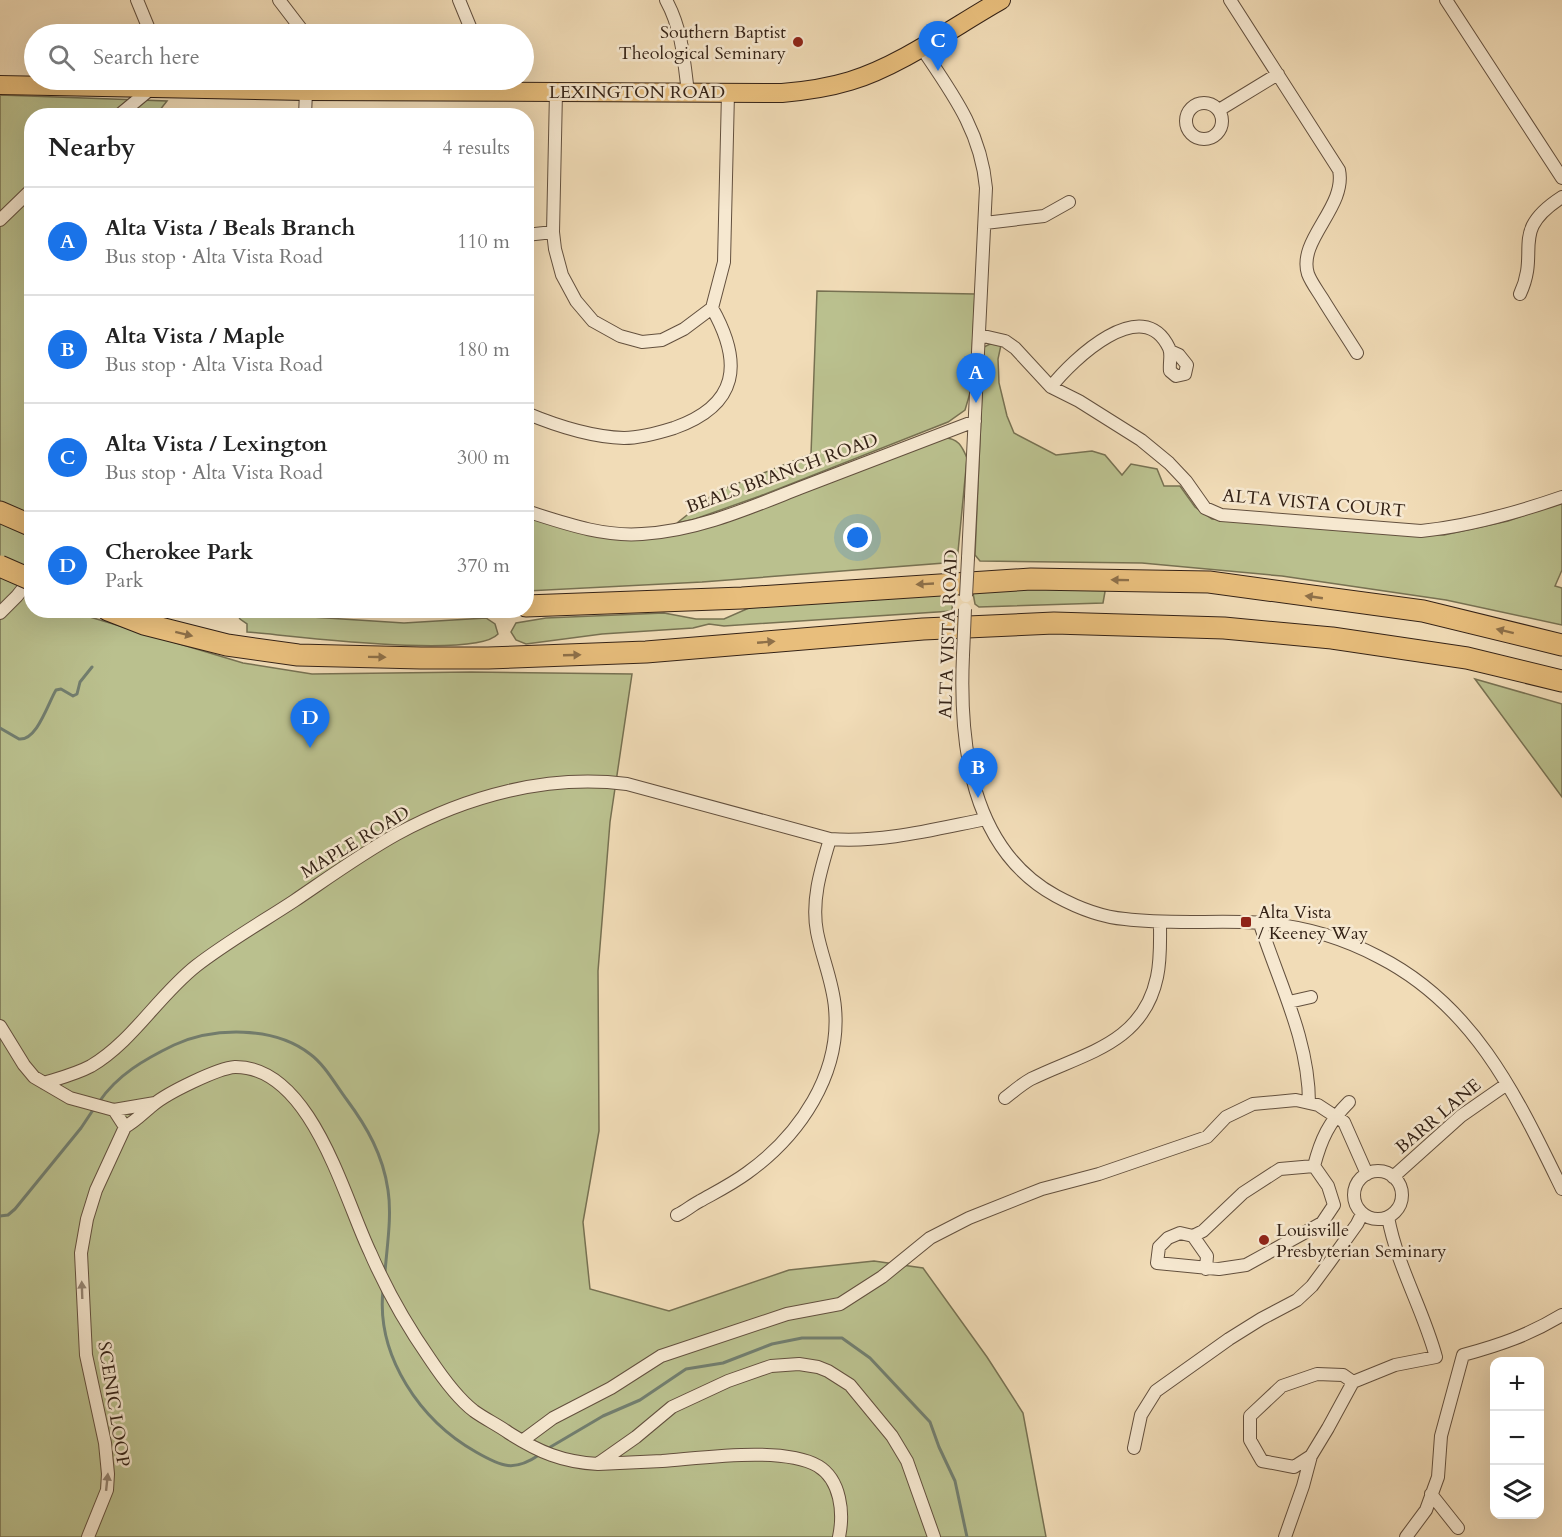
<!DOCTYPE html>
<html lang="en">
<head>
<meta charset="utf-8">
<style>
	:root { --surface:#fff; --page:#f6f6f6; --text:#222; --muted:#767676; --line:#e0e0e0; --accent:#1a73e8 }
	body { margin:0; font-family:Cardo,serif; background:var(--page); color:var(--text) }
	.controls { position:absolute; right:18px; bottom:18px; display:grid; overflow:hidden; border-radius:12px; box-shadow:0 6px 24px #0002 }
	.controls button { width:54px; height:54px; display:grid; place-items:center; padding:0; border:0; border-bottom:2px solid var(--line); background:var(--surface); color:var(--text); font:30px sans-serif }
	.you { position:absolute; left:858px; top:538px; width:21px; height:21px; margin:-15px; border:4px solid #fff; border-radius:50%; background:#1a73e8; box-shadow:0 0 0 9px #1a73e833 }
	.badge { display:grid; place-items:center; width:39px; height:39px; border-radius:50%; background:var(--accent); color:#fff; font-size:20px; font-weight:700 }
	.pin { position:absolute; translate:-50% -50px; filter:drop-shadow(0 2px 3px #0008) }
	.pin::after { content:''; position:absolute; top:32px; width:21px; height:18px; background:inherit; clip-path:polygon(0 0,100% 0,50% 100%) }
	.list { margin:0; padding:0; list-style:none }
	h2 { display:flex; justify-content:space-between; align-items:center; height:78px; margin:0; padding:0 24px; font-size:26px }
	h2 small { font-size:20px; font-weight:400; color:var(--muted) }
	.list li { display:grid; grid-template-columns:39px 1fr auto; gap:18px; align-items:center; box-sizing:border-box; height:108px; padding:0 24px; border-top:2px solid var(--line) }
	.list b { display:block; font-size:22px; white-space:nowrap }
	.list p { margin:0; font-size:20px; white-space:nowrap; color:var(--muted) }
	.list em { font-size:20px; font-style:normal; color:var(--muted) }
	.icon { flex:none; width:33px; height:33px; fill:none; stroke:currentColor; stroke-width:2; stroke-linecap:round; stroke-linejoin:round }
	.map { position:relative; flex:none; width:1562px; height:1537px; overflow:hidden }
	.search { position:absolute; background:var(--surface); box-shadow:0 6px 24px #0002; left:24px; top:24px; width:510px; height:66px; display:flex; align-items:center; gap:15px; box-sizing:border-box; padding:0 21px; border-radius:33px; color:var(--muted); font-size:22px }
	.panel { position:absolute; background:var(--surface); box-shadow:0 6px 24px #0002; left:24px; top:108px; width:510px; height:510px; border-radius:24px }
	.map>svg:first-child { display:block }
</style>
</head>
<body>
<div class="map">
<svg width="1562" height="1537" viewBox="0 0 1562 1537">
	<rect width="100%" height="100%" fill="#f1dcb7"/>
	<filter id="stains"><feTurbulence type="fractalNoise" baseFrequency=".00333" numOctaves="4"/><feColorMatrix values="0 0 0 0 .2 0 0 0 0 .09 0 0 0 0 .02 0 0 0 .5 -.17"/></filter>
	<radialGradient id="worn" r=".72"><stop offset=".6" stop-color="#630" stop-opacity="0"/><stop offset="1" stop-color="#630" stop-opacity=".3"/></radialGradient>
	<path fill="#bac08e" stroke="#777152" stroke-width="1.5" d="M0,95L167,101L156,115L32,116V564L20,575L31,582L32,610L78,611L90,617L243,663L312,674L471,672L632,674L610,822L598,971L599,1131L583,1222L590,1289L669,1311L789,1270L874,1261L923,1268L987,1357L1023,1413L1046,1537H0Z
		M817,291L975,294L970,393L965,410L948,422L760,496L695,519L677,523L716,492L811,454Z
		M990,344L1001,345L998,359L999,383L1007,416L1014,433L1056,455L1092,451L1105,455L1122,475L1131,464L1157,469L1164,486H1180L1195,507L1212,519L1371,533L1444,535L1508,521L1562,502V570L1555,586L1562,588V625L1446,600L1282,576L1142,563L980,561L975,555L984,347Z
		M944,438C958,438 962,446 967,458L957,562L702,582L527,591V516L655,538Z
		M1106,586L1103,603L979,607L975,604L973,593L975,588Z
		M951,588L953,595L952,611L724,626L709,624L693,628L602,634L526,644L516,640L511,632L516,623L546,618L664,613L696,619H724L758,604Z
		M235,611L265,614L404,623L486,618L495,624L498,634C475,660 287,635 247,632V624L240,619Z
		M1475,679L1562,704V797Z"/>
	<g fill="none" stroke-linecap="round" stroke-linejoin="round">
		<path stroke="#727e6f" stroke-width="3" d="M0,728L19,739C37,741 48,703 56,690L61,689L73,696L77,694L80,682L92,667
			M99,1102C117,1075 145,1059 174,1045C214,1027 274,1026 310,1054C325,1065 335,1084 347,1100C367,1127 383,1155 388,1190C392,1216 387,1246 385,1272
			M0,1216L8,1215L15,1209L81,1128L95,1107
			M383,1290C376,1357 421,1421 476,1452C502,1467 514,1472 539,1455
			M547,1449L603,1416L640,1400L686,1369L723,1363L772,1344L802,1338H842L870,1358L930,1422L939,1447L955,1481L967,1537"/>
		<g stroke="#63503e" stroke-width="14">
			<path id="street" d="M137,0L151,34
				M279,0L305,34
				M459,0L473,34
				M666,0C682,29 684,60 688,93
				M1230,0L1339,170C1347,207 1297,240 1308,274C1311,282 1317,290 1322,298C1333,316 1345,334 1357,353
				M1446,0L1562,178
				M921,47C952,93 981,131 986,188L968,558
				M556,92L553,232L555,249L562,275L576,301L593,321L620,336L642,342L662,340L684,329L712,308L724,262L728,93
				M1186 121a18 18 0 1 1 36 0a18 18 0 1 1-36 0Z
				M1219,110L1278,74
				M118,116L153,87
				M305,116L306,91
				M0,220L32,189
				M985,223L1044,216L1069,202
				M526,235L553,232
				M1520,294C1541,249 1508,232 1562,197
				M979,335L1005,341L1015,348L1051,387L1079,401L1141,440L1169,463L1186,481L1205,508L1221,515L1421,531C1470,526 1516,513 1562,497
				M1051,387C1072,360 1143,292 1169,348C1172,355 1169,363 1170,371L1176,376L1185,374L1187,365L1179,355L1170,351
				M526,413C557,426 591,437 624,438C641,438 658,433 674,428C739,405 743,363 712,308
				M526,511C564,523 602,537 642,534C697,531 749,508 800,488C858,466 917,443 975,421
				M0,613L17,596L32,577
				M963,655C959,743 970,849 1056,896C1078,908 1100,917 1125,919C1164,924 1204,921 1243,922C1290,923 1338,935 1379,957C1475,1006 1517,1097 1562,1189
				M1260,924C1279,983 1309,1040 1309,1103
				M1289,1002L1311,997
				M0,1026L24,1065L34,1077L70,1098L114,1110L155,1103
				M44,1083C60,1078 76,1074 91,1066C133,1041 158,996 196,966C227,942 262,922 294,901C328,878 361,854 397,834C467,796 547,774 627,784L830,839C883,843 935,829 986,819
				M1005,1098C1014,1091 1022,1084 1031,1079C1084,1053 1143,1044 1157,977C1161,959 1160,940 1160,922
				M125,1127C136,1121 144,1112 153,1105C167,1093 218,1068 235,1067C311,1066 344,1198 370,1252C386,1289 407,1326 430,1359C442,1377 457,1398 474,1411C485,1419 498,1425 509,1433C539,1452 562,1462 598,1464C619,1463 641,1462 662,1461C703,1458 783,1446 818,1466C841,1480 844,1513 839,1537
				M1314,1166L1328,1186L1334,1205L1322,1223L1246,1265L1219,1269L1157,1263L1159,1247L1168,1238L1180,1233L1193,1236L1203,1231L1243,1193L1280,1169Z
				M1314,1166C1321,1139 1329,1122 1349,1102
				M1354 1195a24 24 0 1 1 48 0a24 24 0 1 1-48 0Z
				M1393,1177L1461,1116L1507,1084
				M677,1215C686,1211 692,1205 700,1201C716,1192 732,1184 747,1173C800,1135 841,1074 835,1008C833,982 822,958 817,932C811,900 821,869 830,839
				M1193,1236L1207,1256L1206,1269
				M522,1441L553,1418L611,1388L661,1356L787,1314L840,1304L882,1277L930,1238L969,1218L1042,1189L1099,1174L1207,1137L1226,1117L1253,1104L1296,1100L1318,1105L1344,1122L1367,1174
				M1134,1448L1141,1415L1156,1391L1229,1339L1261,1319L1297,1300L1312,1286L1329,1263L1357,1224L1362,1214
				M1311,1456L1294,1467L1262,1461L1250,1440V1416L1282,1386L1317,1374L1343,1375L1353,1382
				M599,1463L636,1437L672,1407L728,1381L771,1366L799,1364L818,1367L828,1371L850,1385L892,1436L907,1461L934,1537
				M1431,1494L1458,1528
				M88,1537L107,1490L108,1474L105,1443L86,1355L81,1253L87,1219L96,1190L125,1127L114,1110
				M1285,1537L1303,1486L1311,1456L1328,1428L1353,1382L1395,1365L1436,1357C1423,1309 1397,1266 1388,1217
				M1406,1537L1426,1510L1438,1477L1441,1436L1463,1355C1500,1345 1529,1335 1562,1315"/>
		</g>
		<g stroke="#342216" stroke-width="20">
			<path id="primary" d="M0,85L306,91L782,93C805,91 827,88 850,81C900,66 955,26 1001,0"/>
		</g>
		<g stroke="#342216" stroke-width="23">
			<path id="highway" d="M0,512L32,526
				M526,606L742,598L1031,579L1209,582L1423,611L1562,645
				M108,610L144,624L227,645L298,655L421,658H488L646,652L923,629L1054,623L1224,628L1332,638L1467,658L1562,681"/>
		</g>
		<use href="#street" stroke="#f6e8d0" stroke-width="12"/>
		<use href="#primary" stroke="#e8be7c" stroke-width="18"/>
		<use href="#highway" stroke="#e8be7c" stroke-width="21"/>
		<g stroke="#63503e" stroke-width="14" stroke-linecap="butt">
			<path id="street-bridge" d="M966,596L968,558
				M963,655L965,609"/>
		</g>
		<g stroke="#342216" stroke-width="23" stroke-linecap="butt">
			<path id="highway-bridge" d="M0,566L32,580"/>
		</g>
		<use href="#street-bridge" stroke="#f6e8d0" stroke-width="12"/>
		<use href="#highway-bridge" stroke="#e8be7c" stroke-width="21"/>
	</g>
	<defs><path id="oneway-solid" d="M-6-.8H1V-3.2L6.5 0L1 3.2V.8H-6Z" transform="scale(1.5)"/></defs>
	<g fill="#8e7049">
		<use href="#oneway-solid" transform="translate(1120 580) rotate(-179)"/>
		<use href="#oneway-solid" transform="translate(925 584) rotate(177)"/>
		<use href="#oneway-solid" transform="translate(1314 597) rotate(-172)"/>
		<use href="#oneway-solid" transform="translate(1505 631) rotate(-166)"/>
		<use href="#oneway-solid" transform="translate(184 634) rotate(14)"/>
		<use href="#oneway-solid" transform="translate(766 642) rotate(-5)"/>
		<use href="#oneway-solid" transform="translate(572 655) rotate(-2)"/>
		<use href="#oneway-solid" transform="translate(377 657) rotate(1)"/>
	</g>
	<g fill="#958573">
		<use href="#oneway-solid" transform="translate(82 1290) rotate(-92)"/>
		<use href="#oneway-solid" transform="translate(107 1482) rotate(-84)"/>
	</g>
	<g fill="#8f2418" stroke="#f6e8d0" stroke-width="2">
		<circle cx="798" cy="42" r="6"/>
		<rect x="1240" y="916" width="12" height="12" rx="3"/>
		<circle cx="1264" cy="1240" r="6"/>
	</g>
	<g text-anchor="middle" stroke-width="5" stroke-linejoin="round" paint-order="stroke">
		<g font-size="18" fill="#342216" stroke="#f6e8d0" text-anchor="start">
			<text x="786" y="38" text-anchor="end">Southern Baptist<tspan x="786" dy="21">Theological Seminary</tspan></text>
			<text x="1258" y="918">Alta Vista<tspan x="1258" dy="21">/ Keeney Way</tspan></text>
			<text x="1276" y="1236">Louisville<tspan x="1276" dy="21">Presbyterian Seminary</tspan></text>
		</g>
		<g font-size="18" fill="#342216" stroke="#f6e8d0">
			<text x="637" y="98">LEXINGTON ROAD</text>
			<text transform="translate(782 473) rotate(-20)" y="6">BEALS BRANCH ROAD</text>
			<text transform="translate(1314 503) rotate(5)" y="6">ALTA VISTA COURT</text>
			<text transform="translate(948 634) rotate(-88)" y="6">ALTA VISTA ROAD</text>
			<text transform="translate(355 842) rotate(-31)" y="6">MAPLE ROAD</text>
			<text transform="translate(1438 1116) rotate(-40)" y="6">BARR LANE</text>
			<text transform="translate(114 1404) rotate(81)" y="6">SCENIC LOOP</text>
		</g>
	</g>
	<rect width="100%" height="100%" filter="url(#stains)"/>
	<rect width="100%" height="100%" fill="url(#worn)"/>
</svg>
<div class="controls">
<button>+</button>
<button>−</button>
<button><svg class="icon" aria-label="layers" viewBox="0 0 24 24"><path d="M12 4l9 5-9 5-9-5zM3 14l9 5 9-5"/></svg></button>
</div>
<div class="you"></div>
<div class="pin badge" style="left:976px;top:403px">A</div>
<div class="pin badge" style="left:978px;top:798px">B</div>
<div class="pin badge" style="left:938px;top:71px">C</div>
<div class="pin badge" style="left:310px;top:748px">D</div>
<div class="search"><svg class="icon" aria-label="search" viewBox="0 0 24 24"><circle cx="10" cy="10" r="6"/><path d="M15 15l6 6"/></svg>Search here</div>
<section class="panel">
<h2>Nearby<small>4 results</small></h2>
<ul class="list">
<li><span class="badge">A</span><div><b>Alta Vista / Beals Branch</b><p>Bus stop · Alta Vista Road</p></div><em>110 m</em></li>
<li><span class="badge">B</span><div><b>Alta Vista / Maple</b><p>Bus stop · Alta Vista Road</p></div><em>180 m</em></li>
<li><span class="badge">C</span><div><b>Alta Vista / Lexington</b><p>Bus stop · Alta Vista Road</p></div><em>300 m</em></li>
<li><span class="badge">D</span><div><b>Cherokee Park</b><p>Park</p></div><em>370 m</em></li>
</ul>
</section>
</div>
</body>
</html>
